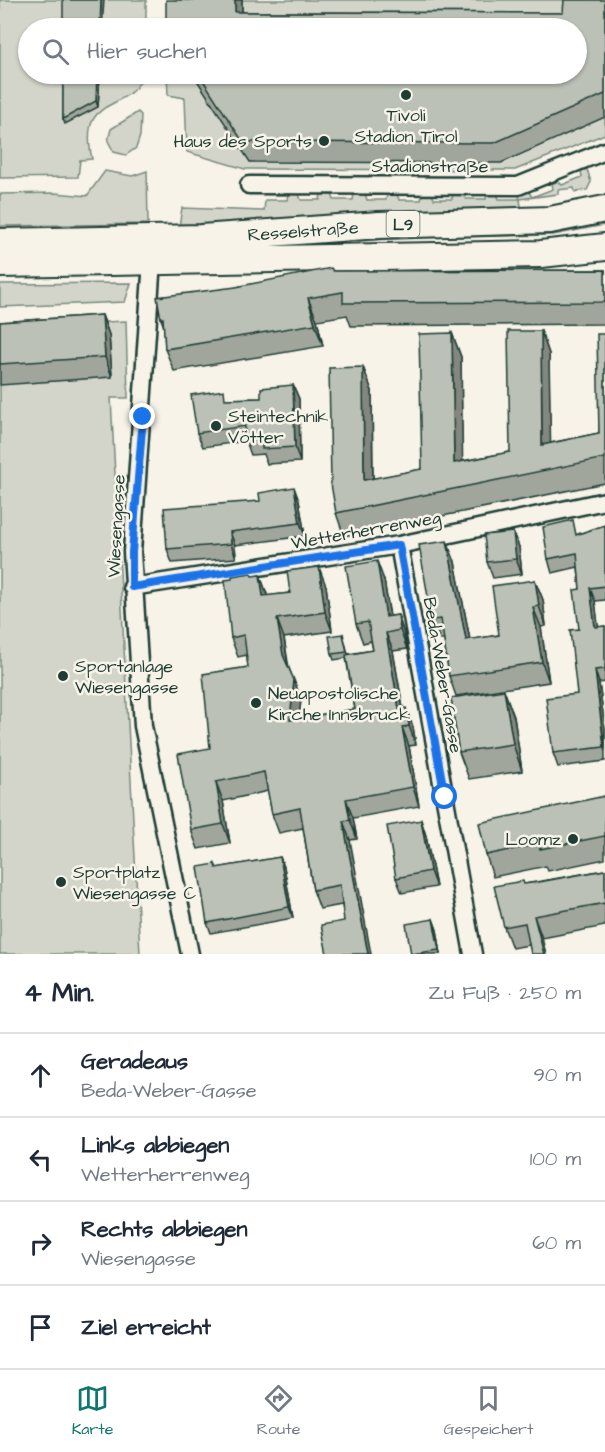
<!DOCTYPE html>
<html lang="de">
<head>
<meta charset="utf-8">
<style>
	:root { --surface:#fff; --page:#f6f6f7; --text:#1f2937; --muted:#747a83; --line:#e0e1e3; --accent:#0f766e }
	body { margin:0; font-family:"Architects Daughter",sans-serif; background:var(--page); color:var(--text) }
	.stop { position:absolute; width:18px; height:18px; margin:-14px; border:4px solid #1a73e8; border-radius:50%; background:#fff }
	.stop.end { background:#1a73e8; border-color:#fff; box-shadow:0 2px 6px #0008 }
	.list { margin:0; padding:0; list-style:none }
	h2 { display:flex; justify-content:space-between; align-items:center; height:78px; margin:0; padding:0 24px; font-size:26px }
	h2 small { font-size:20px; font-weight:400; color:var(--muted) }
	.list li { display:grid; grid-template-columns:39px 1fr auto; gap:18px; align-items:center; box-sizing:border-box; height:84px; padding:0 24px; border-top:2px solid var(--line) }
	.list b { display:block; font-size:22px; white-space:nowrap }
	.list p { margin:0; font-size:20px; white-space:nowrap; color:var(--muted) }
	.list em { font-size:20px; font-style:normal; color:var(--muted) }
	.icon { flex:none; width:33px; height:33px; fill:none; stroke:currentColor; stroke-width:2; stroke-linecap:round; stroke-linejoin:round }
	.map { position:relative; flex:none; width:605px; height:954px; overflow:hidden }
	.search { position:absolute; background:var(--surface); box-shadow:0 2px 4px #0004; left:18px; right:18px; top:18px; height:66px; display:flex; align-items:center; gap:15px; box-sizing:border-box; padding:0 21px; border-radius:33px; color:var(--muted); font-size:22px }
	.sheet { height:414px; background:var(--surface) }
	nav { display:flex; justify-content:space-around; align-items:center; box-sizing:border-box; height:84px; border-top:2px solid var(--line); background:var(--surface); font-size:16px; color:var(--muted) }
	nav a { display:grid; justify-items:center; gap:3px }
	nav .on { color:var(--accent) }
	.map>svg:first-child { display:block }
</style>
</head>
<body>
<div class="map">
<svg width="605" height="954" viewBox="0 0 605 954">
	<rect width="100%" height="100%" fill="#f7f3e8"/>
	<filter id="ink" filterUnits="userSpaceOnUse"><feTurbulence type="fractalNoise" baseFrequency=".0167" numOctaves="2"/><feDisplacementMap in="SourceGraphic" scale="12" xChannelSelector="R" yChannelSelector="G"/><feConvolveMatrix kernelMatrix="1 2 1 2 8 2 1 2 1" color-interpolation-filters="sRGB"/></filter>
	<g filter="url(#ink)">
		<path fill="#d3d5ca" stroke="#79897f" stroke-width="1.5" d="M0,0H146V28H28V74H144C127,116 77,92 92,159L80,160L78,177L0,178Z
			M173,0H605V134L515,170L245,169L187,152L185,98L168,95L167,74H576V28H173Z
			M138,112L141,115L140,136L136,148L126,155L114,152L108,141L111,129Z
			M587,169L591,182L587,190L575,192L574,188L558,190V194L520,199L521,206L506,211L179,227L182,208L264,211L265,200H287L288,194H299L301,200H320L321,194H332L334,200H353L354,194H365L367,200H386L387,194H397L399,200H421L422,194H432L434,199H452L453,194H464L466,199H486L487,194H497L499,199H519L520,194L529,192L532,197L553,189L552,184L558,181L562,185L582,177L581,171Z
			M105,171L132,176L147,171L148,224L0,226V194L55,193L87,196Z
			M605,220V225L553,235L407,238L223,249L203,246Z
			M131,283L125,302L0,307V284Z
			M126,321L128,398H111L140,954H0V327Z"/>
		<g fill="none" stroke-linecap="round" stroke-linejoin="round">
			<g stroke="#1f3d34" stroke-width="21">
				<path id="minor" d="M249,185L518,186L605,151
					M151,275L132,552L143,726L190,954
					M399,545L473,954
					M132,587L399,545L605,501"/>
			</g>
			<g stroke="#1f3d34" stroke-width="30">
				<path id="primary" d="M0,242L201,238L379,225L550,220L605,209
					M0,264L541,254L605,247"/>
			</g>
			<use href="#minor" stroke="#f7f3e8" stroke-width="16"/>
			<use href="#primary" stroke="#f7f3e8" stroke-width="26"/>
		</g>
		<path fill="#a1a69d" stroke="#1f3d34" stroke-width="1.5" d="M242,0V12L563,13L605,0V117L501,163L250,162L193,74H576V28H168L166,24Z
			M63,74H100L98,107L65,124L63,119Z
			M605,270V324L351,326L347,315L317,320L323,346L174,371L165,349L164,327L161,319L236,287L333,271Z
			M102,315L109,335L112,377L0,385V322Z
			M541,331L549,354L550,443L599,433L605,334V483L344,536L336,513L363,367L372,391L373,479L422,469L452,333L461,357L462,461L510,452Z
			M293,385L299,399L300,462L267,464L264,454L251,455L246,441L203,447L197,433L227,399L261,398Z
			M299,501L305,536L235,545L236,558L172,563L167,549Z
			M605,525V600L595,601L598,627L605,626V682L599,683L605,729V761L558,767L553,753L577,694L580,589L578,567L552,573L548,559L578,534Z
			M513,532L519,547L522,574L493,578L487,562Z
			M455,562L470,640L499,635L535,580L543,600L546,626L541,627L549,682L456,696L449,676L444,640H440L432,620Z
			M260,575L267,596L290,593L326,586L332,631L284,638L289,668L301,699L299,718L355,709L346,658L334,660L332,654L343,634L348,654L373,650L371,641L363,643L356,624L384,580L390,616L398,615L404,634L407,649L393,651L403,708L413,727L416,745L409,746L419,806L353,818L357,839L350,840L344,921L342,905L320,909L313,890L303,828L279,833L272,814L268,791L223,801L230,843L198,849L191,830L210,748L248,667L247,655L238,657L231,638L232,579Z
			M504,690L514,717L522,771L469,779L459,752Z
			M605,796V859L548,871L546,866L493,877L486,855Z
			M421,820L426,836L436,887L402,893L396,878Z
			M280,857L284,867L293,918L211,933L207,923L215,864L217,868Z
			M605,870V926L542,938L529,945L512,948L504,927L525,884Z
			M433,919L437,930L441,954H411Z"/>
		<path fill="#83877f" stroke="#1f3d34" stroke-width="1.5" d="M101,0H104L102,28H100Z
			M235,0H242V28L235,12Z
			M97,74H100L98,107L96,101Z
			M308,298L317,320L323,346L315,324Z
			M102,315L109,335L112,377L105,357Z
			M541,331L549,354L551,469L542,445Z
			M452,333L461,357L463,486L454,463Z
			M363,367L372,391L373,504L364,480Z
			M293,385L299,399L300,462L295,447Z
			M294,487L299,501L305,536L300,523Z
			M230,532L235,545L236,558L231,544Z
			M513,532L519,547L522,574L516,559Z
			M447,541L455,562L474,661L466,640Z
			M377,561L384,580L392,631L386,617Z
			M319,567L326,586L332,631L325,612Z
			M260,575L267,594L270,615L263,596Z
			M535,580L543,600L546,626L539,606Z
			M590,588L595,601L600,640L595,627Z
			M533,607L541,627L549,682L542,662Z
			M398,615L404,634L407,649L400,630Z
			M277,619L284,638L289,674L283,655Z
			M386,633L393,651L406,728L399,709Z
			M595,670L599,683L605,729V750Z
			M294,680L301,699L297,739L290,720Z
			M504,690L514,717L522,771L513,744Z
			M406,708L413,727L416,745L409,726Z
			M402,727L409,746L419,806L413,787Z
			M216,782L223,801L230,843L223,824Z
			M346,799L353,818L357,839L350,820Z
			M421,820L426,836L436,887L430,871Z
			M343,821L350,840L371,954H368Z
			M280,857L284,867L293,918L289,907Z
			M534,916L542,938L546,954H544Z
			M433,919L437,930L441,954H440L439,950Z"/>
		<path fill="#bbc1b6" stroke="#1f3d34" stroke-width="1.5" d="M63,0H101L100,28H63Z
			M166,0H235V12L563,13L564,0H605V94L494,143L243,142L199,74H576V28H169L166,24Z
			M63,74H97L96,101L63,119Z
			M331,268L333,271H344L605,270V302L343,303V292L308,298L315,324L165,349L163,318L161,319L157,297L236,287Z
			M102,315L105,357L0,364V322Z
			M508,331H541L542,445L599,433L597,334H605V458L336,513L331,484L329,368L363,367L364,480L422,469L419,334L452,333L454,463L510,452Z
			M293,385L295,447L262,449V440L245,441V426L197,433L191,395L224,390L225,399L261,398V388Z
			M294,487L300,523L230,532L231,544L167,549L164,508L260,501L259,493Z
			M573,520L576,535L605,525V586L590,588L595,627L605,626V669L595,670L604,747L553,753L546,698L577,694L570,630L579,629L574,590L580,589L577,553L548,559L543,527Z
			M513,532L516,559L487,562L484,535Z
			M447,541L466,640L499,635L492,586L535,580L539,606L533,607L542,662L449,676L441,619L432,620L419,545Z
			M377,561L386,617L398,615L400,630L386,633L399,709L406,708L409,726L402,727L413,787L346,799L350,820L343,821L368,954H327L321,925L344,921L340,885L313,890L300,808L272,814L264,772L216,782L223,824L191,830L178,754L210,748L203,674L248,667L244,635L231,638L225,580L232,579V576L251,573L252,576L260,575L263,596L290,593L287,571L319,567L325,612L277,619L283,655L294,680L290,720L355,709L346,655L373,650L368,622L356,624L346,566Z
			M343,634L347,652L332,654L329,636Z
			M504,690L513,744L459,752L451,698Z
			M605,796V836L540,849L539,844L486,855L479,823Z
			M421,820L430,871L396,878L387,826Z
			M280,857L289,907L207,923L198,867L215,864L216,868Z
			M605,870V903L534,916L544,954H531L525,923L504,927L494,886L523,881L524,884L539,882Z
			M433,919L439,950L411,954L406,924Z"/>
	</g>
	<g fill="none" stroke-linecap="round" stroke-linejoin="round" filter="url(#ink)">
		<path stroke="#1a73e8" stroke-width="8" d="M143,417L132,552V587L399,545L445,797"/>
	</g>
	<g fill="#1f3d34" stroke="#f7f3e8" stroke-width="2">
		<circle cx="406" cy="95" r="6"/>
		<circle cx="324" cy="141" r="6"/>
		<circle cx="216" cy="426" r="6"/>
		<circle cx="63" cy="676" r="6"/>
		<circle cx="256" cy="703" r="6"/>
		<circle cx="573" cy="839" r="6"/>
		<circle cx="61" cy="882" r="6"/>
	</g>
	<g text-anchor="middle" stroke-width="5" stroke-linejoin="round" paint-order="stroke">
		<rect fill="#f7f3e8" stroke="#60746a" stroke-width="1.5" x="386.5" y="211" width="33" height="26" rx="4.5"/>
		<g font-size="16" font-weight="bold" fill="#1f3d34">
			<text x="403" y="230">L9</text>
		</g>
		<g font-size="18" fill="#1f3d34" stroke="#f7f3e8" text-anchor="start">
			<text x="406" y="121" text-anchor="middle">Tivoli<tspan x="406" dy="21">Stadion Tirol</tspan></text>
			<text x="312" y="147" text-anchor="end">Haus des Sports</text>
			<text x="228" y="422">Steintechnik<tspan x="228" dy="21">Vötter</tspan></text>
			<text x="75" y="672">Sportanlage<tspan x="75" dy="21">Wiesengasse</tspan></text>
			<text x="268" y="699">Neuapostolische<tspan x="268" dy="21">Kirche Innsbruck</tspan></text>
			<text x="561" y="845" text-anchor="end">Loomz</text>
			<text x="73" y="878">Sportplatz<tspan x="73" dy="21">Wiesengasse C</tspan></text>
		</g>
		<g font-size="18" fill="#1f3d34" stroke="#f7f3e8">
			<text x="430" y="172">Stadionstraße</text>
			<text transform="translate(303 231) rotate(-4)" y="6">Resselstraße</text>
			<text transform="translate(116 526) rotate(-87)" y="6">Wiesengasse</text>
			<text transform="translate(366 530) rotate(-10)" y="6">Wetterherrenweg</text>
			<text transform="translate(443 675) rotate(80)" y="6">Beda-Weber-Gasse</text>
		</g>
	</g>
</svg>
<div class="stop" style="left:445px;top:797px"></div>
<div class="stop end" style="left:143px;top:417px"></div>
<div class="search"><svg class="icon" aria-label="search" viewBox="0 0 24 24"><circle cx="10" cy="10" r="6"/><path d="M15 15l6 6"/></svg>Hier suchen</div>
</div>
<section class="sheet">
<h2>4 Min.<small>Zu Fuß · 250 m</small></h2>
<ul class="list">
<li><svg class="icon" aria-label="ahead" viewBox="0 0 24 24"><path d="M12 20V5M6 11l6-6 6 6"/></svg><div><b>Geradeaus</b><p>Beda-Weber-Gasse</p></div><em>90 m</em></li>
<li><svg class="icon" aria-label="left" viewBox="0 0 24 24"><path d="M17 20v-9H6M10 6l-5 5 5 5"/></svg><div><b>Links abbiegen</b><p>Wetterherrenweg</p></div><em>100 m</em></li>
<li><svg class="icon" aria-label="right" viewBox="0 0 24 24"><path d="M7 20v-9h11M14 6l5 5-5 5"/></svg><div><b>Rechts abbiegen</b><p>Wiesengasse</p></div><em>60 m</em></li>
<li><svg class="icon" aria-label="arrive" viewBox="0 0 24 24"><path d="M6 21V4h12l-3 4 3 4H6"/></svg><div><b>Ziel erreicht</b></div></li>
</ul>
</section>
<nav>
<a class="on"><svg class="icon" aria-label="map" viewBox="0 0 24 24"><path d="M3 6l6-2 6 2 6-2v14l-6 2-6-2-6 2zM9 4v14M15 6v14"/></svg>Karte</a>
<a><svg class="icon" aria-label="directions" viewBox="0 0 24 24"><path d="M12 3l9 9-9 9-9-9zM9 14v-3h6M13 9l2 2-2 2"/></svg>Route</a>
<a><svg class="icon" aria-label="saved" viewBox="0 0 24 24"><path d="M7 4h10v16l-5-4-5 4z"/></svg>Gespeichert</a>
</nav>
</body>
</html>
